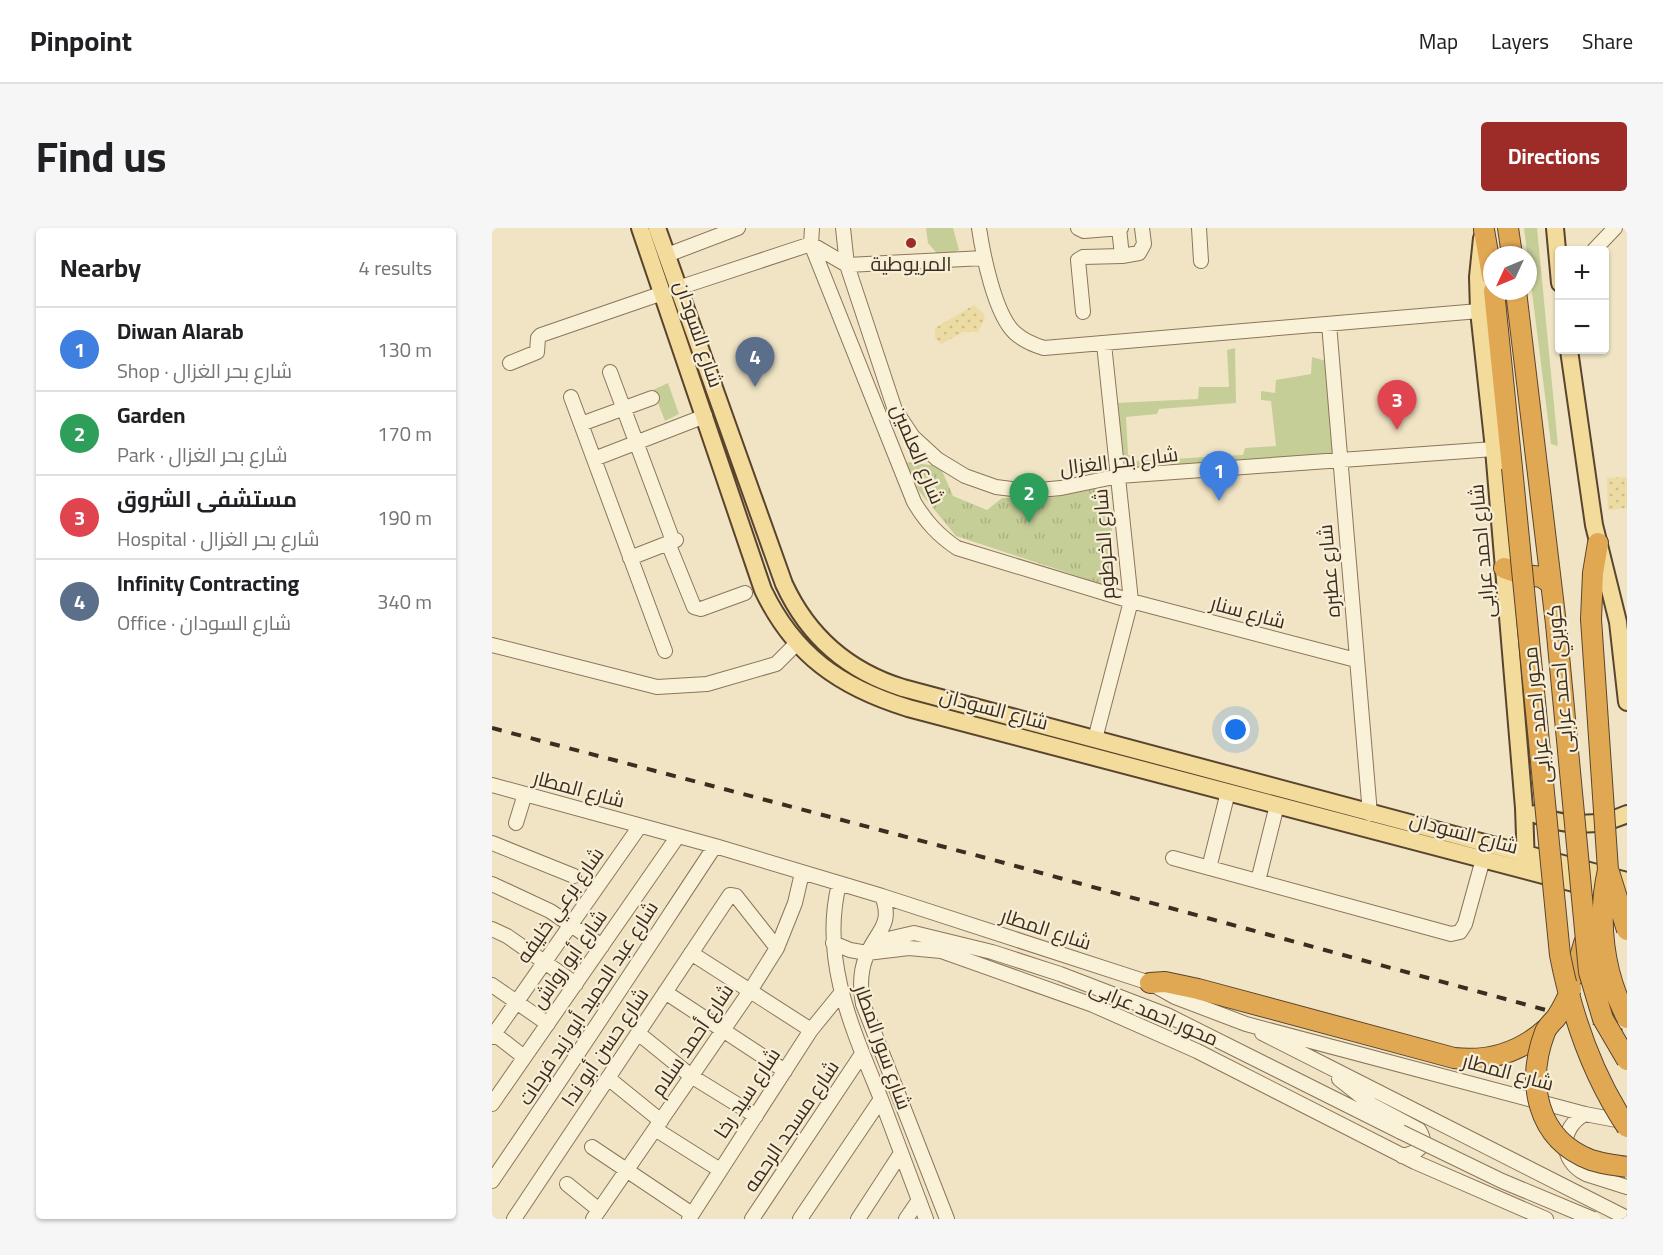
<!DOCTYPE html>
<html lang="en">
<head>
<meta charset="utf-8">
<style>
	:root { --surface:#fff; --page:#f6f6f6; --text:#202124; --muted:#757577; --line:#e0e0e0; --accent:#9d2b28 }
	body { margin:0; font-family:Georgia,Cairo,serif; background:var(--page); color:var(--text) }
	.controls { position:absolute; right:18px; top:18px; display:grid; overflow:hidden; border-radius:6px; box-shadow:0 2px 4px #0004 }
	.controls button { width:54px; height:54px; display:grid; place-items:center; padding:0; border:0; border-bottom:2px solid var(--line); background:var(--surface); color:var(--text); font:30px sans-serif }
	.compass { position:absolute; left:991px; top:18px; width:54px; height:54px; border-radius:50%; background:var(--surface); box-shadow:0 2px 4px #0004; rotate:226deg }
	.you { position:absolute; left:744px; top:502px; width:21px; height:21px; margin:-15px; border:4px solid #fff; border-radius:50%; background:#1a73e8; box-shadow:0 0 0 9px #1a73e833 }
	.badge { display:grid; place-items:center; width:39px; height:39px; border-radius:50%; background:var(--accent); color:#fff; font-size:20px; font-weight:700 }
	.pin { position:absolute; translate:-50% -50px; filter:drop-shadow(0 2px 3px #0008) }
	.pin::after { content:''; position:absolute; top:32px; width:21px; height:18px; background:inherit; clip-path:polygon(0 0,100% 0,50% 100%) }
	.list { margin:0; padding:0; list-style:none }
	h2 { display:flex; justify-content:space-between; align-items:center; height:78px; margin:0; padding:0 24px; font-size:26px }
	h2 small { font-size:20px; font-weight:400; color:var(--muted) }
	.list li { display:grid; grid-template-columns:39px 1fr auto; gap:18px; align-items:center; box-sizing:border-box; height:84px; padding:0 24px; border-top:2px solid var(--line) }
	.list b { display:block; font-size:22px; white-space:nowrap }
	.list p { margin:0; font-size:20px; white-space:nowrap; color:var(--muted) }
	.list em { font-size:20px; font-style:normal; color:var(--muted) }
	.map { position:relative; flex:none; width:1135px; height:991px; overflow:hidden; border-radius:6px }
	header { display:flex; align-items:center; gap:36px; box-sizing:border-box; height:84px; padding:0 30px; background:var(--surface); border-bottom:2px solid var(--line) }
	header strong { font-size:28px }
	nav { display:flex; gap:33px; margin-inline-start:auto; font-size:21px }
	.intro { display:flex; align-items:center; justify-content:space-between; box-sizing:border-box; height:144px; padding:0 36px }
	h1 { margin:0; font-size:42px }
	.button { padding:15px 27px; border-radius:6px; background:var(--accent); color:#fff; font-size:21px; font-weight:700 }
	main { display:flex; gap:36px; padding:0 36px }
	aside { flex:1; background:var(--surface); border-radius:6px; box-shadow:0 2px 4px #0004 }
	.map>svg:first-child { display:block }
</style>
</head>
<body>
<header>
<strong>Pinpoint</strong>
<nav><a>Map</a><a>Layers</a><a>Share</a></nav>
</header>
<div class="intro"><h1>Find us</h1><a class="button">Directions</a></div>
<main>
<aside>
<h2>Nearby<small>4 results</small></h2>
<ul class="list">
<li><span class="badge" style="background:#3f7fe0">1</span><div><b>Diwan Alarab</b><p>Shop · شارع بحر الغزال</p></div><em>130 m</em></li>
<li><span class="badge" style="background:#2e9e5b">2</span><div><b>Garden</b><p>Park · شارع بحر الغزال</p></div><em>170 m</em></li>
<li><span class="badge" style="background:#e0444e">3</span><div><b>مستشفى الشروق</b><p>Hospital · شارع بحر الغزال</p></div><em>190 m</em></li>
<li><span class="badge" style="background:#5c6f8a">4</span><div><b>Infinity Contracting</b><p>Office · شارع السودان</p></div><em>340 m</em></li>
</ul>
</aside>
<div class="map">
<svg width="1135" height="991" viewBox="0 0 1135 991">
	<defs>
		<pattern id="sand-dots" width="8" height="8" patternUnits="userSpaceOnUse" patternTransform="scale(1.5)"><rect width="8" height="8" fill="#ecdba2"/><path d="M2 2h.1M6 6h.1" fill="none" stroke="#cbbc8b" stroke-width="1.8" stroke-linecap="round"/></pattern>
		<pattern id="park-tufts" width="24" height="20" patternUnits="userSpaceOnUse" patternTransform="scale(1.5)"><rect width="24" height="20" fill="#c6ce98"/><path d="M3 7l-1-3M5 7V3M7 7l1-3M15 17l-1-3M17 17v-4M19 17l1-3" fill="none" stroke="#abb183"/></pattern>
	</defs>
	<rect width="100%" height="100%" fill="#f0e4c5"/>
	<path fill="#c6ce98" d="M434,0H461L467,22L449,30L436,15Z
		M1032,0H1045L1066,218L1059,216Z
		M743,120L744,175L667,181L665,186L634,189L636,227H642L643,233L751,227L753,220L784,218L779,173L769,172V163L783,165L784,152L819,146L820,129L834,133L844,226L631,244L623,175L706,171L707,159H737L735,122Z
		M176,155L187,186L173,193L161,162Z"/>
	<path fill="url(#sand-dots)" d="M482,77L491,85L493,90L486,104H471L449,116L443,110V100Z
		M1135,249V280L1116,282L1115,250Z"/>
	<path fill="url(#park-tufts)" d="M413,234L448,238L461,268L495,282L510,270H556L608,260L619,277L621,330L613,357L464,308L427,263Z"/>
	<g fill="none" stroke-linecap="round" stroke-linejoin="round">
		<g stroke="#8b765a" stroke-width="16">
			<path id="minor" d="M320,0L319,16L422,274C434,294 446,307 465,320L639,373L864,432
				M351,0L355,37L403,182L421,209L445,231L473,248L504,259L536,263L569,260L627,248L1002,221
				M487,0C491,27 503,87 523,105C532,113 542,117 552,120L987,83
				M586,0L592,3L629,0
				M627,0L630,28
				M707,0L709,33
				M1102,22L1123,0
				M175,27L246,0
				M186,60L319,16L355,37L492,30
				M591,84L586,32L591,29L630,28L647,25L652,16L650,0
				M837,96L878,586
				M18,135L45,124L46,110L49,107L171,65
				M118,144L181,313
				M79,169L173,423
				M89,196L160,170
				M102,231L213,188
				M176,315L202,379L209,381L253,365
				M138,330L184,312
				M0,417L165,459L215,456L284,436L305,415
				M603,511L639,373L612,116
				M0,557L223,618L390,668L658,755L683,769L754,796L1093,886L1135,894
				M24,595L33,566
				M0,615L82,648
				M681,630L959,706L968,704L973,696L991,631
				M717,640L736,564
				M766,653L785,577
				M0,656L58,683L110,718
				M347,656C328,732 361,802 389,871C404,911 419,951 434,991
				M390,668C402,698 383,704 374,729C368,744 368,760 371,776L455,991
				M0,701L15,708L84,756
				M341,715L358,722L375,725L417,720L449,723L601,777L705,823L923,934L1054,991
				M199,725L319,802
				M375,725L396,711L422,705L500,724L568,746L675,787L909,904
				M0,757L56,796
				M173,764L293,843
				M0,804L32,829
				M146,805L199,848L264,888
				M770,805L1135,990
				M0,809L148,598
				M116,850L169,893
				M847,851L880,877L927,902C937,918 925,925 910,928
				M0,876L186,608
				M1093,886C1067,900 1067,933 1094,946L1135,959
				M163,901L228,942
				M100,919L200,986
				M0,953C76,842 149,730 223,618
				M75,956L107,982
				M22,991L238,667L244,668L285,720
				M101,991L258,763L285,720L303,675L310,645
				M197,991L319,802L350,764
				M260,991L370,826
				M308,991L389,871
				M366,991L409,925
				M414,991L427,972"/>
		</g>
		<g stroke="#59442e" stroke-width="20">
			<path id="major" d="M148,0L271,362C302,427 348,459 416,480L1135,669
				M165,0L292,356C316,408 356,443 411,460L1135,653
				M1063,0L1068,55
				M990,10L986,49L987,83L1002,221L1032,580L1034,636
				M1077,122L1102,297L1126,394L1135,474
				M1043,586C1072,599 1107,599 1135,586"/>
		</g>
		<g stroke="#59442e" stroke-width="22">
			<path id="highway" d="M1016,0L1020,27
				M992,2L1000,48
				M1002,63L1020,240
				M1024,63L1064,396
				M1012,340L1032,347L1050,349L1059,356
				M1099,391L1101,345L1106,315
				M1083,747L1092,715
				M658,755L673,754L706,761L962,830C997,834 1027,825 1054,801"/>
		</g>
		<use href="#minor" stroke="#faf1d9" stroke-width="14"/>
		<use href="#major" stroke="#f3db9c" stroke-width="16"/>
		<use href="#highway" stroke="#e1a854" stroke-width="20"/>
		<path stroke="#3b2d1f" stroke-width="4" stroke-dasharray="10 10" stroke-linecap="butt" d="M0,500L483,627L1135,804"/>
		<g stroke="#8b765a" stroke-width="16" stroke-linecap="butt">
			<path id="minor-bridge" d="M909,904L1010,953L1101,991"/>
		</g>
		<g stroke="#59442e" stroke-width="22" stroke-linecap="butt">
			<path id="highway-bridge" d="M1020,240L1068,727C1080,788 1100,847 1135,899
				M1099,391L1116,642C1105,691 1111,745 1135,790
				M1064,396L1097,744L1111,791L1135,832
				M1117,644L1135,702
				M1079,761C1075,771 1070,781 1064,790C1060,794 1055,799 1053,804C1034,854 1044,911 1099,932C1111,936 1123,937 1135,939"/>
		</g>
		<use href="#minor-bridge" stroke="#faf1d9" stroke-width="14"/>
		<use href="#highway-bridge" stroke="#e1a854" stroke-width="20"/>
	</g>
	<circle fill="#9d2b28" stroke="#f7eed5" stroke-width="2" cx="419" cy="15" r="6"/>
	<g text-anchor="middle" stroke-width="4.5" stroke-linejoin="round" paint-order="stroke">
		<g font-size="20" fill="#3b2d1f" stroke="#f7eed5">
			<text x="419" y="43">المريوطية</text>
		</g>
		<g font-size="20" fill="#3b2d1f" stroke="#f7eed5">
			<text transform="translate(207 106) rotate(71)" y="7">شارع السودان</text>
			<text transform="translate(426 226) rotate(67)" y="7">شارع العلمين</text>
			<text transform="translate(627 233) rotate(-7)" y="7">شارع بحر الغزال</text>
			<text transform="translate(612 316) rotate(-94)" y="7">شارع الخرطوم</text>
			<text transform="translate(990 323) rotate(-95)" y="7">شارع احمد عرابى</text>
			<text transform="translate(837 343) rotate(-95)" y="7">شارع عطبره</text>
			<text transform="translate(756 384) rotate(15)" y="7">شارع سنار</text>
			<text transform="translate(1068 451) rotate(-95)" y="7">كوبري احمد عرابى</text>
			<text transform="translate(502 481) rotate(15)" y="7">شارع السودان</text>
			<text transform="translate(1045 487) rotate(-96)" y="7">محور احمد عرابى</text>
			<text transform="translate(87 561) rotate(15)" y="7">شارع المطار</text>
			<text transform="translate(972 605) rotate(15)" y="7">شارع السودان</text>
			<text transform="translate(68 677) rotate(-55)" y="7">شارع برعي خليفه</text>
			<text transform="translate(554 701) rotate(18)" y="7">شارع المطار</text>
			<text transform="translate(77 731) rotate(-55)" y="7">شارع أبو رواش</text>
			<text transform="translate(96 775) rotate(-57)" y="7">شارع عبد الحميد أبو زيد فرحات</text>
			<text transform="translate(662 785) rotate(23)" y="7">محور احمد عرابى</text>
			<text transform="translate(200 812) rotate(-56)" y="7">شارع أحمد سلام</text>
			<text transform="translate(113 819) rotate(-56)" y="7">شارع حسن أبو ندا</text>
			<text transform="translate(391 819) rotate(70)" y="7">شارع سور المطار</text>
			<text transform="translate(1016 844) rotate(15)" y="7">شارع المطار</text>
			<text transform="translate(255 865) rotate(-57)" y="7">شارع سيد رخا</text>
			<text transform="translate(299 898) rotate(-56)" y="7">شارع مسجد الرحمه</text>
		</g>
	</g>
</svg>
<div class="controls">
<button>+</button>
<button>−</button>
</div>
<svg class="compass" viewBox="-18 -18 36 36"><path d="M0-13l5 13h-10z" fill="#e53935"/><path d="M0 13l5-13h-10z" fill="#757577"/></svg>
<div class="you"></div>
<div class="pin badge" style="left:727px;top:273px;background:#3f7fe0">1</div>
<div class="pin badge" style="left:537px;top:295px;background:#2e9e5b">2</div>
<div class="pin badge" style="left:905px;top:202px;background:#e0444e">3</div>
<div class="pin badge" style="left:263px;top:159px;background:#5c6f8a">4</div>
</div>
</main>
</body>
</html>
